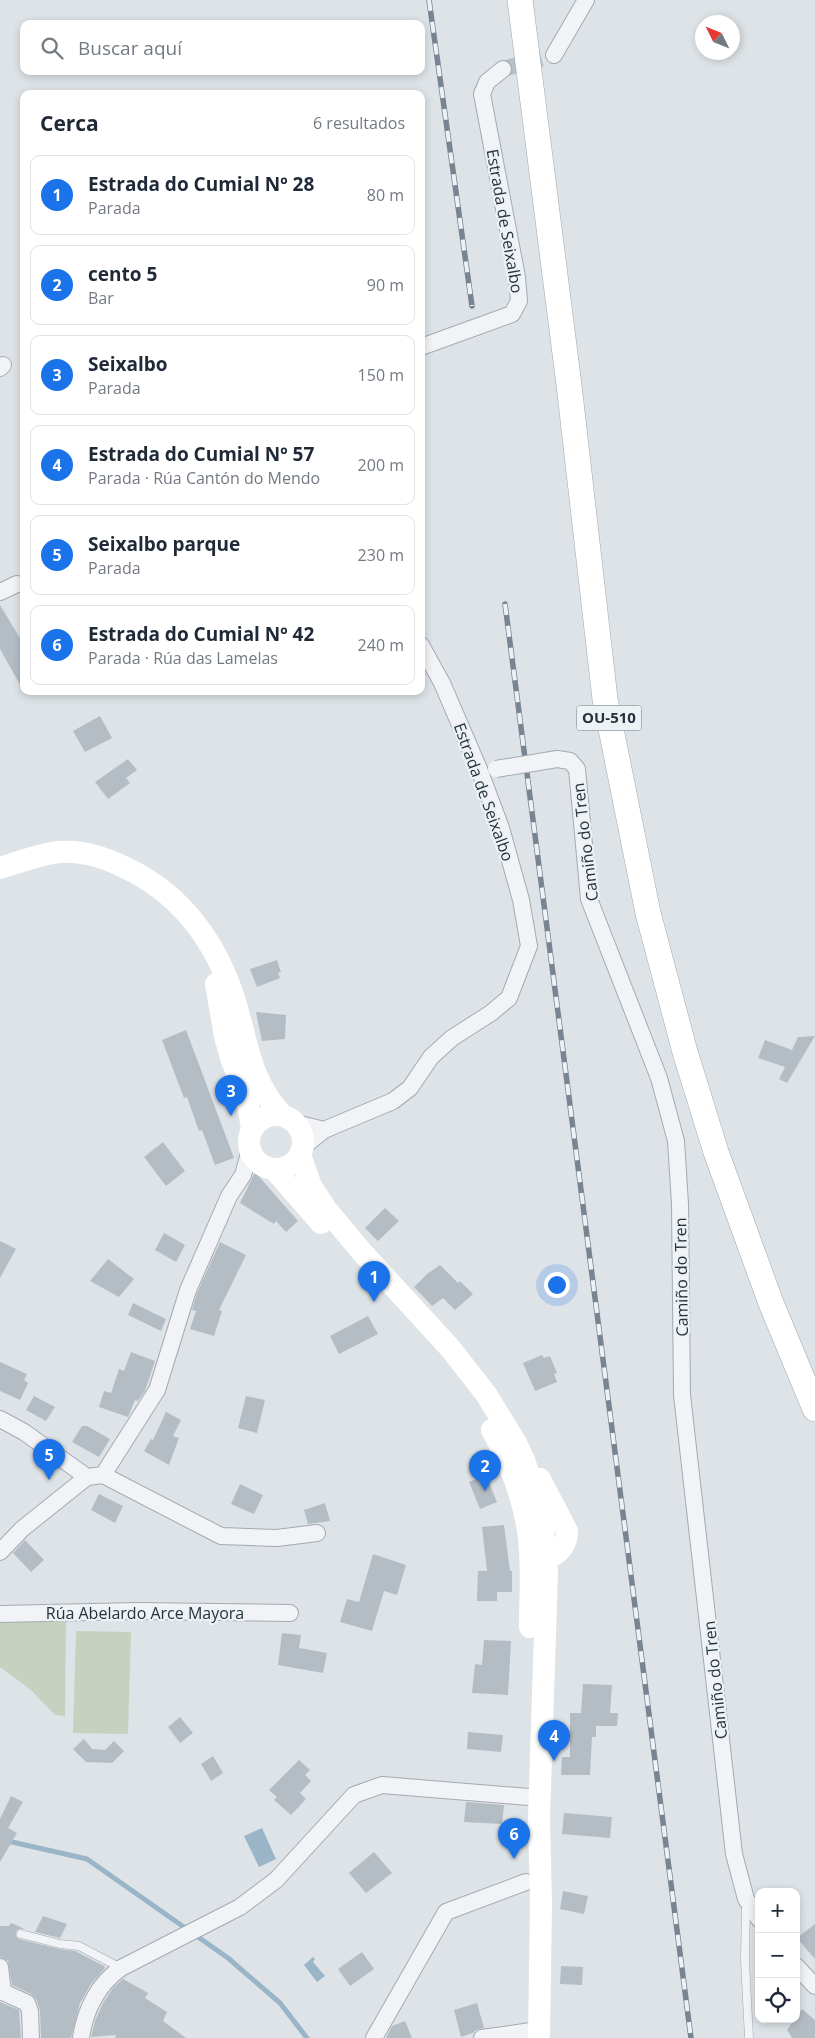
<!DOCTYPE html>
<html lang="es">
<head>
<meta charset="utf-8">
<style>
	:root { --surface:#fff; --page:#f6f6f7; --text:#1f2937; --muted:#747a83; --line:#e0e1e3; --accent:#1a73e8 }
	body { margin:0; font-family:"Open Sans",sans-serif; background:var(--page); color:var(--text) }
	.controls { position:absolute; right:15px; bottom:15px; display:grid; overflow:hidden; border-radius:10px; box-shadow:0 2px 8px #0003 }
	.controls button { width:45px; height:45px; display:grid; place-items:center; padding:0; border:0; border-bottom:1px solid var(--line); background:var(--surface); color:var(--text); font:25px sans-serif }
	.compass { position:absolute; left:695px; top:15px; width:45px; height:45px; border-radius:50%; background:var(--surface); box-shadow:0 2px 8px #0003; rotate:313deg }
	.you { position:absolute; left:556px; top:1284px; width:18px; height:18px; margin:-12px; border:4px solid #fff; border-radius:50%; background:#1a73e8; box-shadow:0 0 0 8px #1a73e833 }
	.badge { display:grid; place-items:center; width:32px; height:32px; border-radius:50%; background:var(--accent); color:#fff; font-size:16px; font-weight:700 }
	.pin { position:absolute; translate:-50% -41px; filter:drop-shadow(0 1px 2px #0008) }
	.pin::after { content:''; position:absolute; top:26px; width:18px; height:15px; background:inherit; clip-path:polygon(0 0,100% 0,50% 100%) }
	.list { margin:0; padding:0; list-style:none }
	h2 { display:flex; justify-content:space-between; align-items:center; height:65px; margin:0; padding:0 20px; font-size:21px }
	h2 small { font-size:16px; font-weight:400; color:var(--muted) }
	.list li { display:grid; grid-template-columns:32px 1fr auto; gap:15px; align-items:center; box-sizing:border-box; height:80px; margin:0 10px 10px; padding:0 10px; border:1px solid var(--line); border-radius:10px }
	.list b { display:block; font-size:19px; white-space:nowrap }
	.list p { margin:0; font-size:16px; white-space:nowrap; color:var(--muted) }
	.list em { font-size:16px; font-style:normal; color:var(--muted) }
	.icon { flex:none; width:28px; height:28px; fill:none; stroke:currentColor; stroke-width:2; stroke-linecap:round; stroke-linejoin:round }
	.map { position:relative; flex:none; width:815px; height:2038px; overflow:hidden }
	.search { position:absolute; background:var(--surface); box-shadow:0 2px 8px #0003; left:20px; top:20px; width:405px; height:55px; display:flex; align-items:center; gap:12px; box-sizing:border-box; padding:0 18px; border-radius:10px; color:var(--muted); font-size:19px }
	.panel { position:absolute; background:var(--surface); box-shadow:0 2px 8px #0003; left:20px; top:90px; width:405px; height:605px; border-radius:10px }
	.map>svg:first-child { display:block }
</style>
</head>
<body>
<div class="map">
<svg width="815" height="2038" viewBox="0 0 815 2038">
	<rect width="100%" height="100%" fill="#dee3e7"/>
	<path fill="#c6d1bf" d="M0,1621L66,1622L65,1716L55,1715L31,1690L0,1667Z
		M76,1631L131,1632L128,1734L73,1733Z"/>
	<path fill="#99b5c7" d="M262,1828L276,1859L259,1867L244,1836Z
		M313,1957L315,1959L313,1962L325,1976L317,1982L304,1965Z"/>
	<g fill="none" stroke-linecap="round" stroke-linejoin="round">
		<path stroke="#99b5c7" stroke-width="5" d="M0,1841L12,1842L87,1859L228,1958L280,2003L307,2038"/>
	</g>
	<path fill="#b5bdc4" d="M0,605L24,645V692L0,649Z
		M100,716L112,738L85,752L73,731Z
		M128,759L137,770L126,778L130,783L108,799L95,782Z
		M277,960L281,972L278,973L280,978L257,987L250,969Z
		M256,1012L286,1015L285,1039L262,1041Z
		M186,1030L234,1158L215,1165L202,1130L199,1131L187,1097L184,1098L162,1040Z
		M815,1036L787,1083L779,1079L785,1067L758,1058L765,1040L792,1050L798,1037Z
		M163,1142L185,1171L166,1186L144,1157Z
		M255,1172L298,1221L286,1232L276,1221L274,1224L240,1203Z
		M385,1208L399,1221L378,1241L365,1228Z
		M164,1233L185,1245L176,1262L155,1250Z
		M0,1241L16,1249L0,1278Z
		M220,1242L246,1255L219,1310L222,1311L214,1336L190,1329L196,1311L192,1310L197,1293Z
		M108,1259L134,1279L119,1297L90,1281Z
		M440,1265L458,1283L460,1281L473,1294L455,1310L443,1298L432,1306L414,1287L427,1274Z
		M133,1303L166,1319L161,1331L128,1315Z
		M368,1316L378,1334L339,1354L330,1336Z
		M131,1352L155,1361L145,1391L138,1401L135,1400L128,1417L99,1407L104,1391L111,1393L119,1369L124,1371Z
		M542,1355L544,1358L550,1356L557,1373L554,1374L557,1382L535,1391L523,1363Z
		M0,1362L27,1374L24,1380L28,1383L20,1400L0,1391Z
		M34,1396L55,1407L46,1421L26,1410Z
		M246,1396L265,1400L257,1433L238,1428Z
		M166,1412L181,1420L173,1436L179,1438L169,1465L144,1451L151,1439L153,1440Z
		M82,1426H87L110,1439L99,1457L72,1442Z
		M486,1475L497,1502L480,1509L469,1482Z
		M240,1484L263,1495L254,1514L231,1504Z
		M99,1494L123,1506L115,1523L91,1510Z
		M325,1503L330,1521L308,1524L304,1510Z
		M504,1525L510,1571H512V1592H497V1601H477L478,1571H487L482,1527Z
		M25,1540L44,1560L31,1572L13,1553Z
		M373,1554L406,1565L397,1595L384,1591L372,1631L340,1622L347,1599L359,1602Z
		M282,1633L301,1635L299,1648L327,1653L323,1673L278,1665Z
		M484,1640L511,1641L508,1695L472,1693L475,1664L482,1665Z
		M583,1684L612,1685L610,1713H618L617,1726H596V1737H592L590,1775H561L562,1757H570V1713H581Z
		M180,1717L193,1733L180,1743L168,1727Z
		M468,1732L503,1735L501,1752L467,1749Z
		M84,1739L92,1749L105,1750L114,1741L124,1751L112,1763L86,1762L73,1749Z
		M213,1756L223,1773L211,1781L201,1764Z
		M299,1760L310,1770L305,1775L311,1781L300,1793L306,1799L291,1815L274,1800L277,1797L269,1790Z
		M11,1796L23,1802L8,1828L17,1833L0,1862V1819Z
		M466,1802L504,1805L502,1824L464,1822Z
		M564,1813L612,1817L610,1838L562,1834Z
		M374,1852L392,1873L366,1893L349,1873Z
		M563,1891L588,1896L584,1914L560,1909Z
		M43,1916L67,1924L60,1938L35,1932Z
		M11,1923L25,1929H19L16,1932V1936L19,1939L59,1949L75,1951L104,1966L105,1968L91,1984L80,2003L71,2038H41L40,2010L36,1999L31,1994L12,1985L8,1961L0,1957V1926H9Z
		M815,1924V1959L797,1938Z
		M362,1952L374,1969L350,1986L338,1969Z
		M561,1966L583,1967L582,1985L560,1984Z
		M123,1979L148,1993L145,1998L167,2012L163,2021L186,2038H115L116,2035L91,2037L95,2021L103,2003L113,1988Z
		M0,2002L19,2010L21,2038H0Z
		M477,2003L484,2028L476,2030L473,2033L461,2037L454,2010Z
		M802,2009L815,2020V2038H792L787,2030Z
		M405,2021L412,2038H386L392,2026Z"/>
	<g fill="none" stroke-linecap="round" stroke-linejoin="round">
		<path stroke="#b9c0c5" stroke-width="16" stroke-dasharray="16 8" stroke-linecap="butt" d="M503,69L554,55"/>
		<g stroke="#a3aab1" stroke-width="9">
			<path id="lane" d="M746,1905L745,1960L749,2038
				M21,1934L60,1944L79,1946L121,1968"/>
		</g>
		<g stroke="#a3aab1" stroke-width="18">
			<path id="street" d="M554,55L586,0
				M421,347L512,314L519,301L517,277L482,94L487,82L503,69
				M0,368L3,365
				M0,592L17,584
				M557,759L570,761L577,769L589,899L659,1078L676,1141L680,1204L682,1395L734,1854L746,1899L759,1919
				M296,1123L324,1130
				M303,1147L324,1130L393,1101L410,1088L431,1057L452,1038L491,1013L509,998L529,946L521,900L501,828L479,769L442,683L421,645
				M0,1419L24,1432L87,1477
				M103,1475L221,1536L277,1538L317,1533
				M0,1552L22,1529L87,1477L103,1475L157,1390L188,1290L229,1196L243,1175L250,1150
				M0,1614L138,1611L290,1613
				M796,1966L815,1986
				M0,1967L3,1992L27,2003L30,2011L31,2038
				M81,2038C85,2010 98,1984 121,1968L240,1907L276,1880L354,1795L382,1785L529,1797
				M374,2038L446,1912L526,1882
				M482,2038L531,2031"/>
		</g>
		<g stroke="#9da9b3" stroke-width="26">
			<path id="primary" d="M520,0L569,385L605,699L648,913L685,1052L716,1152L771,1303L815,1409"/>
		</g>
		<use href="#lane" stroke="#f1f3f6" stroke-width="8"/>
		<use href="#street" stroke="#f1f3f6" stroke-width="16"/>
		<path stroke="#fff" stroke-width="22" d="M0,868C19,862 38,855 58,852C81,850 104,857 124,867C178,892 212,936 232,992C248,1038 247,1078 283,1116
			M216,984L225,1036L231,1058L248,1104L252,1129
			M249 1142a27 27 0 1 1 54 0a27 27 0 1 1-54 0Z
			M300,1155L311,1186L326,1209L361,1251L450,1348L486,1394L516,1443L524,1460L534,1491L543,1527L547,1572L539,1818L541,1903L539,2038
			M274,1169L321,1223
			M492,1430C509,1461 523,1496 528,1531C533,1562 530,1595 530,1627
			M539,1556C554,1562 568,1545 567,1531L540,1479"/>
		<use href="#primary" stroke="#fff" stroke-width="25"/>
		<g stroke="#788491" stroke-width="5.5">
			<path id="rail" d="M429,0L472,306
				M505,604L691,2038"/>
		</g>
		<use href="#rail" stroke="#edf2f5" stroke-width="4" stroke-dasharray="11" stroke-linecap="butt"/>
		<g stroke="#a3aab1" stroke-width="18" stroke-linecap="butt">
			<path id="street-bridge" d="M496,769L557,759"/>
		</g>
		<use href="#street-bridge" stroke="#f1f3f6" stroke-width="16"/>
	</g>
	<g text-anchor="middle" stroke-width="4.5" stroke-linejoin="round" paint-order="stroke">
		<rect fill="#edf2f5" stroke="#626c75" stroke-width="1" x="576.5" y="705.5" width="65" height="25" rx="4"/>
		<g font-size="15" font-weight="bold" fill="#27323e">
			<text x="609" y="723">OU-510</text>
		</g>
		<g font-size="16" fill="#27323e" stroke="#edf2f5">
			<text transform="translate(505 221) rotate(80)" y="6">Estrada de Seixalbo</text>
			<text transform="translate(484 792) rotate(70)" y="6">Estrada de Seixalbo</text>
			<text transform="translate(585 842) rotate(-97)" y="6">Camiño do Tren</text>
			<text transform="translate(681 1277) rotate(-91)" y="6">Camiño do Tren</text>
			<text x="145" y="1619">Rúa Abelardo Arce Mayora</text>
			<text transform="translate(715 1680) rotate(-96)" y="6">Camiño do Tren</text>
		</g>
	</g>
</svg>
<div class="controls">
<button>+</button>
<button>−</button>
<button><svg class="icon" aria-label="locate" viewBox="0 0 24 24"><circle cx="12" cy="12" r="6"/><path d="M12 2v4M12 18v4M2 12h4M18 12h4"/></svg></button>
</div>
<svg class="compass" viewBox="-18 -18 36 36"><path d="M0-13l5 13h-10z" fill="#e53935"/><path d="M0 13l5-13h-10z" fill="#747a83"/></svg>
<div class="you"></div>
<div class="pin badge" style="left:374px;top:1302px">1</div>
<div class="pin badge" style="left:485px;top:1491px">2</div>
<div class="pin badge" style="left:231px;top:1116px">3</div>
<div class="pin badge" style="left:554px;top:1761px">4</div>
<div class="pin badge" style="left:49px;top:1480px">5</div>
<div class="pin badge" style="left:514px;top:1859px">6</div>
<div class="search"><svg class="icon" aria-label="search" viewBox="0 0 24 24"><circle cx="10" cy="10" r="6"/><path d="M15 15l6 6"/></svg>Buscar aquí</div>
<section class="panel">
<h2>Cerca<small>6 resultados</small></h2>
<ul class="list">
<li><span class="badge">1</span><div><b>Estrada do Cumial Nº 28</b><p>Parada</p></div><em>80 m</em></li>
<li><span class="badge">2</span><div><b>cento 5</b><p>Bar</p></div><em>90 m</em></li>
<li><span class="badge">3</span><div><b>Seixalbo</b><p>Parada</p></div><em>150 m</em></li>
<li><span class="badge">4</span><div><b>Estrada do Cumial Nº 57</b><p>Parada · Rúa Cantón do Mendo</p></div><em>200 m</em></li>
<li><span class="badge">5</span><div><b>Seixalbo parque</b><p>Parada</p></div><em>230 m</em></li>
<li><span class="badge">6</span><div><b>Estrada do Cumial Nº 42</b><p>Parada · Rúa das Lamelas</p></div><em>240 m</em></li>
</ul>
</section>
</div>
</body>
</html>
